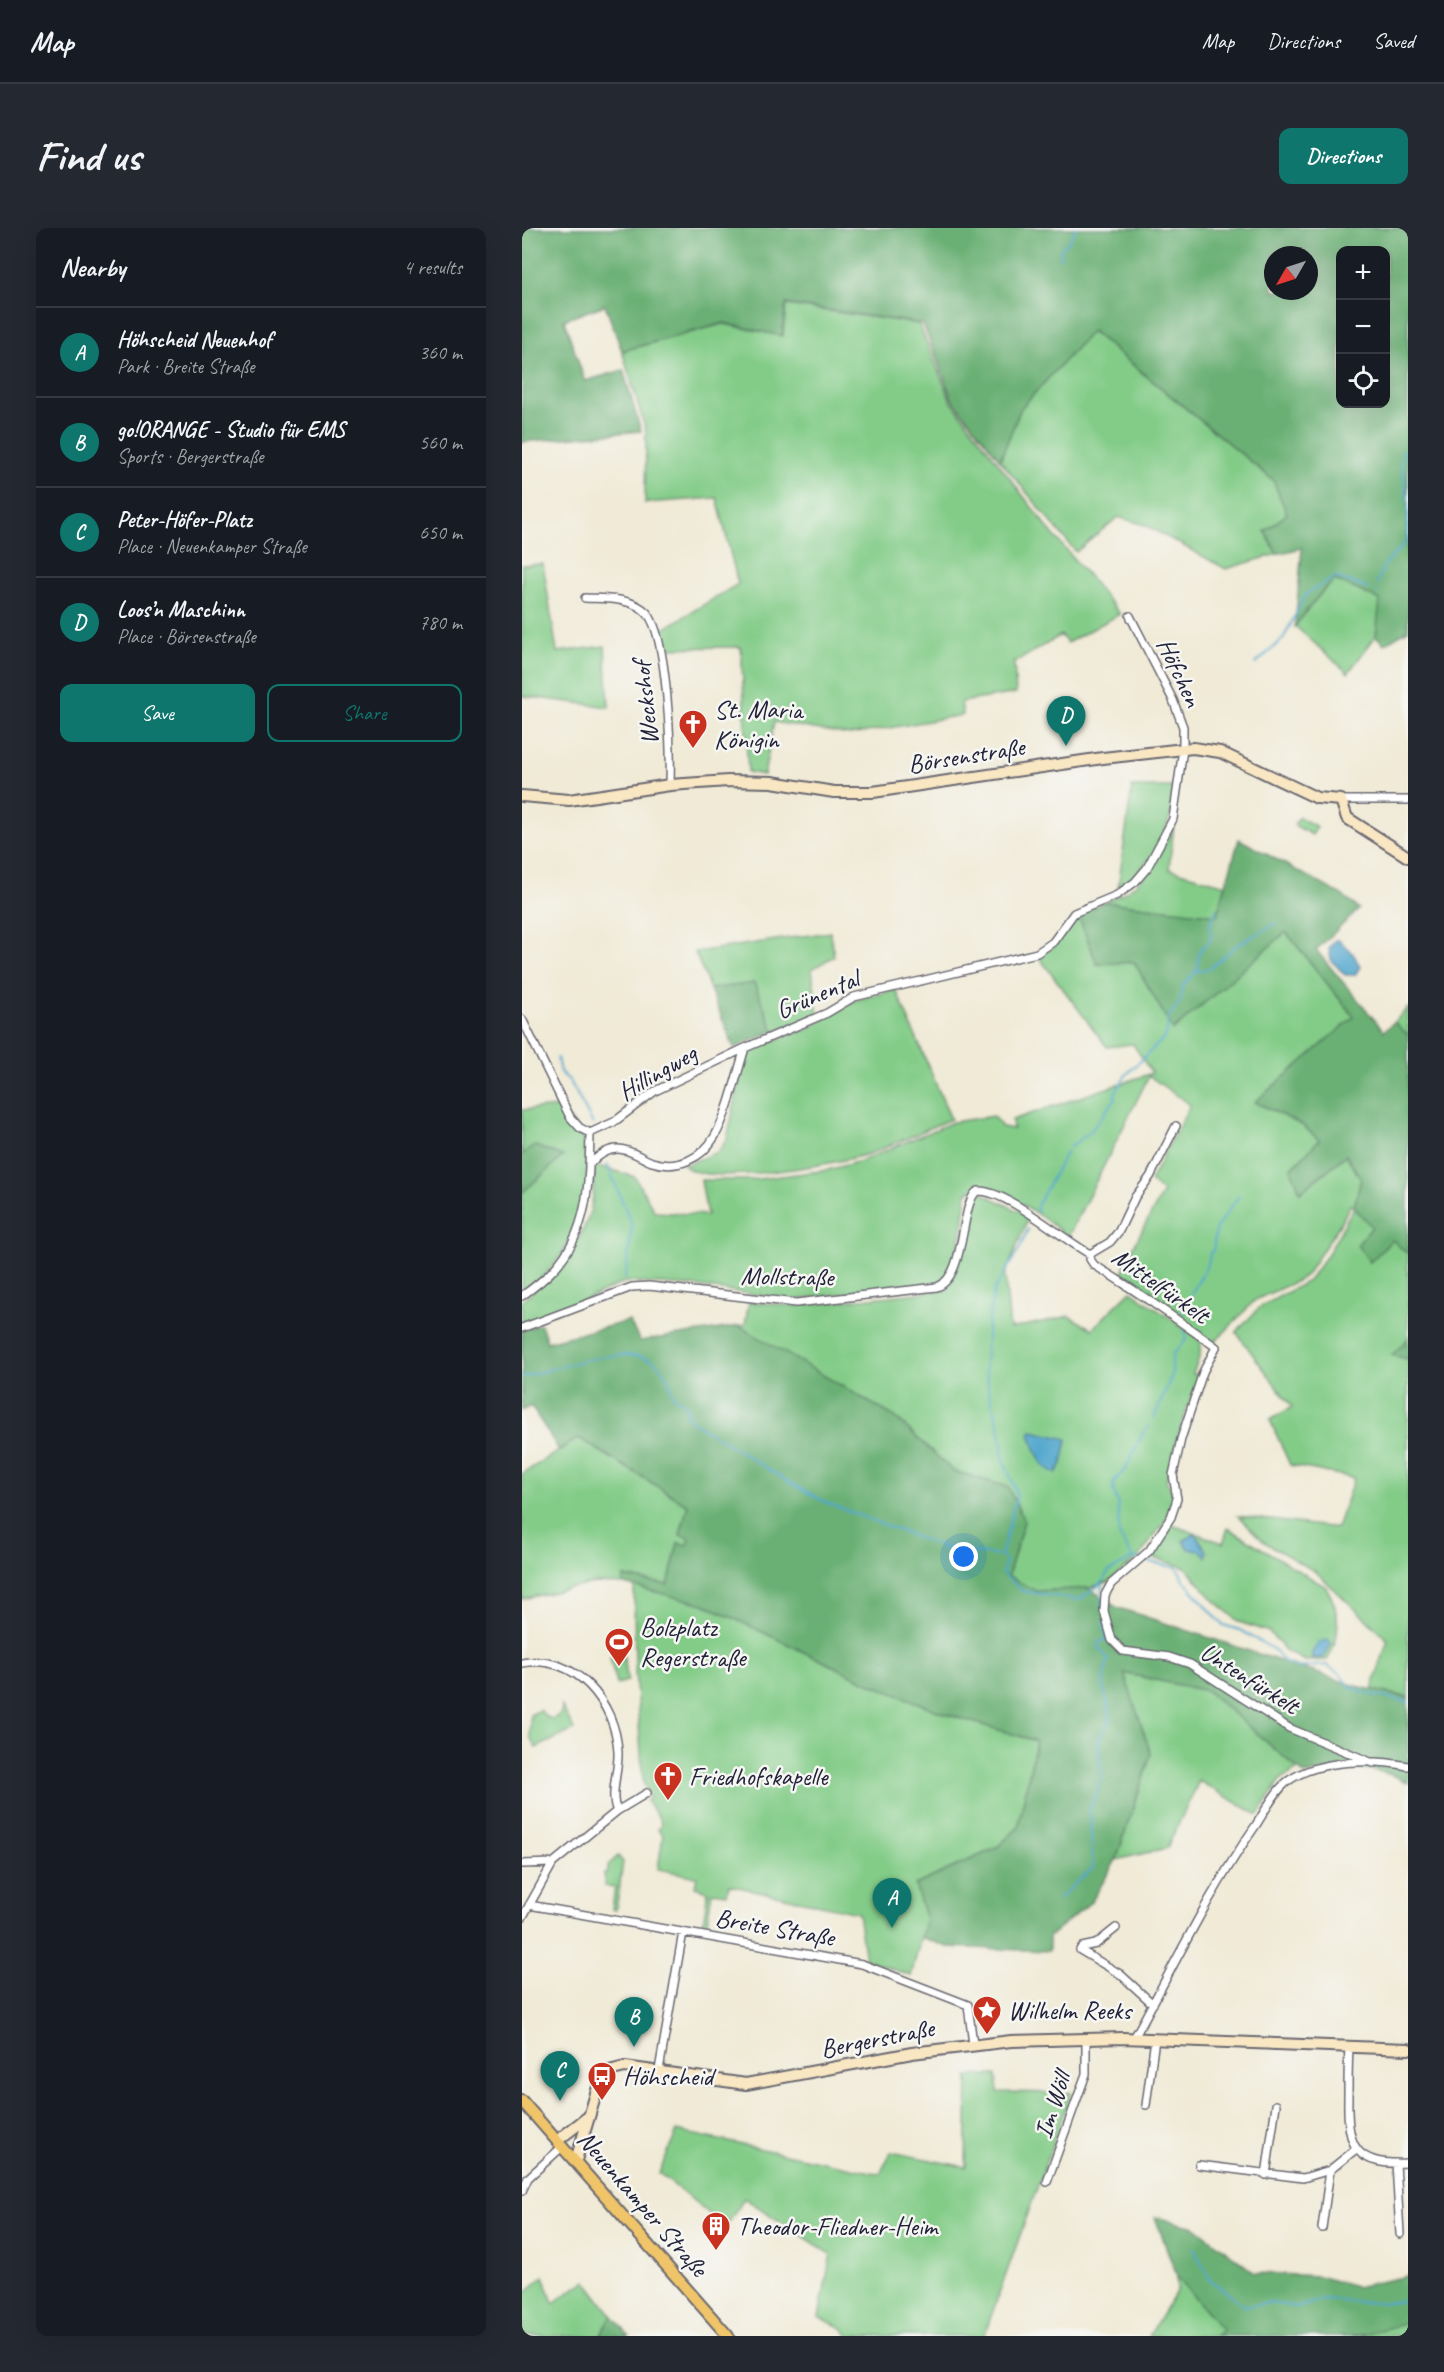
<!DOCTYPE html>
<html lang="en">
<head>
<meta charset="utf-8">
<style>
	:root { --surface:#171b24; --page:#242831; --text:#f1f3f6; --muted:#9ea1a6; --line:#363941; --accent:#0f766e }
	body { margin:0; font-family:Caveat,sans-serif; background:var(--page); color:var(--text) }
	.controls { position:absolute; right:18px; top:18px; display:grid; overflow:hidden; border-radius:12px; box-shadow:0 6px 24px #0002 }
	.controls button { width:54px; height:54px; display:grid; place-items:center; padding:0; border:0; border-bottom:2px solid var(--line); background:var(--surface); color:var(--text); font:30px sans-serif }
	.compass { position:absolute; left:742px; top:18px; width:54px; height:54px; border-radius:50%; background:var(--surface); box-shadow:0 6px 24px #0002; rotate:231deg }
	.you { position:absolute; left:442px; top:1329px; width:21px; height:21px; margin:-15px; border:4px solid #fff; border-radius:50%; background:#1a73e8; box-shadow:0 0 0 9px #1a73e833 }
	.badge { display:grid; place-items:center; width:39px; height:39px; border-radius:50%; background:var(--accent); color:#fff; font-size:20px; font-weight:700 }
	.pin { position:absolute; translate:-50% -50px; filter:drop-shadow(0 2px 3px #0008) }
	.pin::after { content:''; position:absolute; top:32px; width:21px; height:18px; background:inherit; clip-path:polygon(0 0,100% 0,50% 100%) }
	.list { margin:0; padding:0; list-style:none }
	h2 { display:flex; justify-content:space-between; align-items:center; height:78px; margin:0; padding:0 24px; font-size:26px }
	h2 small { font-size:20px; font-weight:400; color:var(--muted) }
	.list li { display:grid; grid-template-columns:39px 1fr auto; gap:18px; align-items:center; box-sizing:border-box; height:90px; padding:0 24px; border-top:2px solid var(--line) }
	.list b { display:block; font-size:22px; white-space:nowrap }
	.list p { margin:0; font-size:20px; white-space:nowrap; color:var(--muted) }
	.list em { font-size:20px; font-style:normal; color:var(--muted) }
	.actions { display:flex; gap:12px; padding:18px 24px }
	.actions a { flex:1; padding:14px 0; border:2px solid var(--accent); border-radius:12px; text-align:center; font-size:21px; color:var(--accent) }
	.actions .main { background:var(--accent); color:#fff }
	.icon { flex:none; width:33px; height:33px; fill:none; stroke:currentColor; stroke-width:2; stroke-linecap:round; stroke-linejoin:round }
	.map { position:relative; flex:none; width:886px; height:2108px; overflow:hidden; border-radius:12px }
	header { display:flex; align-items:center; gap:36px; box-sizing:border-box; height:84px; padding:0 30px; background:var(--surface); border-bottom:2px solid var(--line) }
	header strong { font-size:28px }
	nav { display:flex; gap:33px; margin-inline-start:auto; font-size:21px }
	.intro { display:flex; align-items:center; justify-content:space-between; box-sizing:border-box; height:144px; padding:0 36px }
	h1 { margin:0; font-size:42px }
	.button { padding:15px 27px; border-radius:12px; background:var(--accent); color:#fff; font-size:21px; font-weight:700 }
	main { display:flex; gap:36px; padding:0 36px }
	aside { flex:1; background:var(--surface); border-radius:12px; box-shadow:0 6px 24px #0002 }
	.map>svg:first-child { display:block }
</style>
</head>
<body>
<header>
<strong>Map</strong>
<nav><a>Map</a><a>Directions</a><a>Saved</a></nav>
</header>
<div class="intro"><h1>Find us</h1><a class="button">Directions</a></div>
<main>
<aside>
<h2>Nearby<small>4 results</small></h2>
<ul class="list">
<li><span class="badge">A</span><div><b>Höhscheid Neuenhof</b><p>Park · Breite Straße</p></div><em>360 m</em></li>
<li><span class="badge">B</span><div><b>go!ORANGE - Studio für EMS</b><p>Sports · Bergerstraße</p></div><em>560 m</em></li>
<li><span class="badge">C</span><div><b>Peter-Höfer-Platz</b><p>Place · Neuenkamper Straße</p></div><em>650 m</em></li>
<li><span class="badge">D</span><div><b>Loos’n Maschinn</b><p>Place · Börsenstraße</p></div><em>780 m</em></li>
</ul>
<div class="actions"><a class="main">Save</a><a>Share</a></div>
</aside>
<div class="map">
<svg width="886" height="2108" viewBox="0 0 886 2108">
	<rect width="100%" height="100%" fill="#f6f6f2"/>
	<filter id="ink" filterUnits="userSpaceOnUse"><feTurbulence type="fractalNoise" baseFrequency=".0167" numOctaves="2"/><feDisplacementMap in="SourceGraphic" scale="12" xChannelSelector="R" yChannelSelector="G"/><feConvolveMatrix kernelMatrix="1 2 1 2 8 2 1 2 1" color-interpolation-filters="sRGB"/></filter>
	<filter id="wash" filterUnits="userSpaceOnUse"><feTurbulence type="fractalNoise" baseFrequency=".008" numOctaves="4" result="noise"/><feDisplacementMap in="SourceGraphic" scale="24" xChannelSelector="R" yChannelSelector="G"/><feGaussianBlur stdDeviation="1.35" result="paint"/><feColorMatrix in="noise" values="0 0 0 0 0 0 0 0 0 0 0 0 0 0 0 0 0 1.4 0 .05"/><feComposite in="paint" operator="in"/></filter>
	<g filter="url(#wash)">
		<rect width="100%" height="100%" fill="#f0ead6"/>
		<path fill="#83cc88" stroke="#527762" stroke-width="1.5" d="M264,77L397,96L429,173L525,299L598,386L545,415L539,407L492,435L494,465L439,474L441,487L328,507L252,494L242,547L226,544L219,419L144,420L138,403L216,356L195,270L123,275L124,203L100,123L201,96L261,108Z
			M569,103L751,252L765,286L743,303L755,326L704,341L623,297L596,289L554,324L478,232L499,180Z
			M21,336L35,424L83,418L87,479L0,468V337Z
			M813,352L859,372L854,408L826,445L773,398L798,366Z
			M610,559H652C650,569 651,582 647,592C639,618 619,646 596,660Z
			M777,589L795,599L790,607L772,597Z
			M652,596L647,641L704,657L695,687L582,674C621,660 637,633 652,596Z
			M556,687L575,736L612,734L651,802L764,704L832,789L733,874L780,897L797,912L769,941L779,964L824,927L839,951L832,979L850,999L847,1034L870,1011L886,1026V1111L871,1127L886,1131V1469L850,1462L866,1412L794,1344L742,1314L716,1288L815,1300L832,1250L768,1237L748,1192L770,1179L714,1104L738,1079L786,1053L804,1029L832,979L828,977L820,993L785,1046L777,1052L733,1072L693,1114C677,1108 668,1096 654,1086C635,1074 616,1064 599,1049L604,1032L641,964L628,953L668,877L627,848L546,1009C520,988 488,964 453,959L445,965C442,995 438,1028 419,1054L273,1072L170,1058L103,1054L35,1084L0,1095V1073C28,1049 57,1021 68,984C72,970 72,952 73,937L113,949L133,984L185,987L179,952H228L306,942L339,933L431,894L471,888L480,899L491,901L490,892L630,845L611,816L585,819L516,728L530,720Z
			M308,704L312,728L290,741L296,787L252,803L232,755L188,761L173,724Z
			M374,762L429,891C400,902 368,920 339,928C310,936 181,960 162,937L196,924L205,911L222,831L229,820L286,801L334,772Z
			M886,780V807L872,794Z
			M37,879C44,888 58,901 62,912C73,950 55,1013 28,1041C20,1050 9,1057 0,1065V965L41,928L13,918L0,926V882Z
			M460,965L507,988L483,1047L488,1101L547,1088L570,1101L609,1063L679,1112L678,1127L671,1146L678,1148L663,1186L644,1252L651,1265L646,1289L617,1329L586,1354L567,1360L514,1364L486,1348L502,1293L486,1259L431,1243L373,1189L217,1098L223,1097L227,1074L275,1078L424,1062L431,1051L451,970Z
			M57,1210L166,1277L158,1307L169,1310L167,1317L156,1315L146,1357L102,1349L101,1356L73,1355L0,1371V1246Z
			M650,1297L701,1315L706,1300L804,1359C819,1384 820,1408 805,1432L783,1433L764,1423L747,1404L717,1394L692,1372L664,1340L630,1329Z
			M112,1358L182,1376L349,1456L421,1485L514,1513L496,1600L474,1620L393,1657L404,1691L389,1748L343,1731L336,1685L207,1657L205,1666L190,1664L184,1701H180L186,1663L173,1659L175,1649L136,1641L141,1607L136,1602L139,1597L138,1591L124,1573L128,1570L121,1554L113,1442Z
			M101,1426L106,1453L94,1456L88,1429Z
			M601,1445L685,1463L776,1541L758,1552L736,1587L677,1553L645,1620L594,1632L629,1526Z
			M40,1478L52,1502L14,1520L8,1509V1487L18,1482L24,1489L31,1491L39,1485Z
			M96,1628L101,1634L94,1682L90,1681L93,1659L83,1658L82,1646L86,1645V1637Z
			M474,1847L476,1864L549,1865L462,2108H327L320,2100L297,2089L309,2026L222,1970L204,1999L137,1945L155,1903L358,1946L369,1924L444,1939L446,1848Z
			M22,2048L31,2075L64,2053L90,2087L78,2108H0V2067Z
			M655,2049L701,2102L693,2108H627L655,2062Z
			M886,2095V2108H834L835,2106Z"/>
		<path fill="#6ab074" stroke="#466958" stroke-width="1.5" fill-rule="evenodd" d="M0,0H886V402L862,416L854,408L858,372L813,352L798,366L773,398L780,320L755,326L743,303L765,286L751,252L570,103L499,180L478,232L430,171L401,96L264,76L260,108L202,95L100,123L83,77L42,92L63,153L101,142L119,203L0,214ZM818,22H864V176H818ZM751,27H787V63H751Z
			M717,611L820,667L837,681L794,722L862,803L872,794L886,807V1026L870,1012L848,1034L835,1017L850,999L832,979L839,951L824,927L778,964L769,941L797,912L780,897L733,874L832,789L764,704L651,802L612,734L575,736L556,687L582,674L695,687Z
			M232,755L252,803L212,820L188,761Z
			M13,918L41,928L0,965V926Z
			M107,1093L118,1113L217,1098L373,1189L431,1243L486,1259L502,1293L486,1348L514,1363L567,1360L594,1379L834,1458L886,1470V1555C853,1535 819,1540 783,1547L685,1463L602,1445L629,1526L594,1632L570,1673L527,1709V1723L425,1719L399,1709L404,1691L393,1657L474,1620L496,1600L514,1513L421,1485L349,1456L182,1376L101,1356L102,1349L146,1357L156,1315L166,1317L168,1310L158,1307L166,1277L57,1210L37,1222L9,1178L0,1183V1102L19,1096L25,1114Z
			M886,1111V1131L870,1127Z
			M633,1989L673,1999L733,2045L797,2048L833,2059L886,2048V2095L834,2108H693L701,2102L655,2049Z
			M90,2087L107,2108H78Z"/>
		<path fill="#52a7ce" stroke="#3a6484" stroke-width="1.5" d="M813,712H817L832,727L838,739L833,747H823L809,732L807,720Z
			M510,1203L545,1211L540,1236L534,1245C517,1240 514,1222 508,1206Z
			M673,1306L685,1323L684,1329L678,1322L667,1321L661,1313Z
			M807,1412L809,1416L802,1429L790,1431V1425L797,1414Z"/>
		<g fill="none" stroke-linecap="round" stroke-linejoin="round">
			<path stroke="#52a7ce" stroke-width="2" d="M539,30V21L547,13L554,0
				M881,222L880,235L886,274
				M855,356L862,337L884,314L886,278
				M855,364V365
				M733,436L761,411L784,366L814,349L847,361
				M674,744L688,740L715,717L755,695
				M35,830L38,844L48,853L71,896
				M548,919L569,903L594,870L592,867L604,847L642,810L645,804L646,789L658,774L661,757L675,742L678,722L689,712L688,697L694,682
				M85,936L110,997L103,1051
				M517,984L514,982L516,976L545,923
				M661,1084C666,1066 689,1039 688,1024L691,1023L694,1000L717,968
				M0,1149C33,1141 100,1116 131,1133C144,1141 148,1155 151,1168L165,1177V1188L173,1195L270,1256L305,1275L425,1321L479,1328L483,1333L481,1345L500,1363L557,1372L580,1355L586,1344L611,1330L655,1340L664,1355L701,1397L718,1402L751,1421L762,1434L776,1440L804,1437L818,1446L827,1458L842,1465L886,1474
				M632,1190L650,1147V1127L664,1112L661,1100
				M479,1328L495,1267L481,1230L478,1202L467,1164L463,1137L466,1096L472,1062L497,1022L506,1001
				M611,1330L597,1307L596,1276L591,1261L592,1253L603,1242L622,1203L628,1198
				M579,1378L580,1356
				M536,1671L571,1640L568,1581L580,1548L576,1514L589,1489L581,1458L586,1432L576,1418L578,1413L585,1412L581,1393
				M672,2021L688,2052L723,2078L748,2075L777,2079L801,2071L856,2075L886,2073"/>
		</g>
	</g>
	<g filter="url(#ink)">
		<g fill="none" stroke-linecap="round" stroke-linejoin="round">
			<g stroke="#6a6871" stroke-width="10">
				<path id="street" d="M63,370C83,371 110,369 125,385C146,408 149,524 148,557
					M819,572H886
					M0,791L48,889L58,900L68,905C67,954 67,1003 32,1041C23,1051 11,1060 0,1068
					M68,905L92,894L133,863L223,820
					M67,936C76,929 84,921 96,921C108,921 119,930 130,934C155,942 180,931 193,908C207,882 214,849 223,820L305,785L332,769L515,725L531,714L552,685L595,667L613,654L625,640L651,591L661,521V499L651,472L608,388
					M568,1026V1031L572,1037C614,1062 654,1091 694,1119L681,1144L659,1211L651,1247L655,1271L649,1289L627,1323L589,1356L583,1367L582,1383L590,1412L601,1423L647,1429L668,1436L767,1500L851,1535
					M568,1026L588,1014L597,1003L613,969L628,949L654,898
					M0,1100L110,1059L127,1058L274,1075L415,1059C445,1049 438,971 456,963C485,962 540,1011 568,1026
					M0,1435C53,1425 94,1475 96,1524C97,1543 87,1567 95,1583L31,1635L0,1690
					M95,1583L125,1565
					M0,1636L31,1635
					M7,1677L340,1736L446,1777L451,1816
					M594,1700L574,1716L560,1719L558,1722L598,1746L631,1776
					M612,1810C652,1738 687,1664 734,1597C743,1583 753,1563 766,1553C797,1531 850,1531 886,1538
					M827,1820C826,1837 826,1854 826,1871C825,1920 834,1938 886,1935
					M137,1842L161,1704
					M624,1877L633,1811
					M874,1935L878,2006
					M677,1937L781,1950L808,1942L834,1921
					M744,1947L754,1877
					M525,1954L564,1846V1810
					M0,1963L6,1950L41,1918
					M800,2000L808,1942"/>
			</g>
			<g stroke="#6a6871" stroke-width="14">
				<path id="secondary" d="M0,568L47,572L148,557L206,553L250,554L312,564H351L581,530L671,520L698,524L795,570L819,572L825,590L886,629
					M36,1912L66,1889
					M54,1932L76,1859L87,1843L103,1839L224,1856L390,1825L489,1813L601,1810L886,1821"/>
			</g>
			<g stroke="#6a6871" stroke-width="14">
				<path id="primary" d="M0,1873L206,2108"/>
			</g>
			<use href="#street" stroke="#fff" stroke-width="7"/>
			<use href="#secondary" stroke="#f9e7c3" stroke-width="10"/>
			<use href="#primary" stroke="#f0c469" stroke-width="10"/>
		</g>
	</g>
	<defs>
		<g id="church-pin" transform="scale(1.5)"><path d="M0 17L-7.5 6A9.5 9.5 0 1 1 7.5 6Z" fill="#c8321e" stroke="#f6f6f2"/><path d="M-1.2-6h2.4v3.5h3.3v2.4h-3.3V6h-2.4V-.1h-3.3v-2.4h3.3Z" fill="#fff"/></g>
		<g id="stadium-pin" transform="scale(1.5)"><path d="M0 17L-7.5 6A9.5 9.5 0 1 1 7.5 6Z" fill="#c8321e" stroke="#f6f6f2"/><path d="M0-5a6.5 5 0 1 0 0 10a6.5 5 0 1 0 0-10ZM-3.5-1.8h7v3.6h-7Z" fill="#fff"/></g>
		<g id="sight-pin" transform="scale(1.5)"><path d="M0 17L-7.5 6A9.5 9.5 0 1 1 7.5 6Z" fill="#c8321e" stroke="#f6f6f2"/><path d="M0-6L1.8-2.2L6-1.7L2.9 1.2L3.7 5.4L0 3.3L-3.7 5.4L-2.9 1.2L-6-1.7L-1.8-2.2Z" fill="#fff"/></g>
		<g id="bus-pin" transform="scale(1.5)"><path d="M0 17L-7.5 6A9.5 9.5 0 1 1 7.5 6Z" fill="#c8321e" stroke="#f6f6f2"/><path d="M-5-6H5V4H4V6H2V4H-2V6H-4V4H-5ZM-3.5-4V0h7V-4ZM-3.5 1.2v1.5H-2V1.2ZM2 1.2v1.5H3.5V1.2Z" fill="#fff"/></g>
		<g id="building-pin" transform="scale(1.5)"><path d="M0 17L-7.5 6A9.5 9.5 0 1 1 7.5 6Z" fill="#c8321e" stroke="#f6f6f2"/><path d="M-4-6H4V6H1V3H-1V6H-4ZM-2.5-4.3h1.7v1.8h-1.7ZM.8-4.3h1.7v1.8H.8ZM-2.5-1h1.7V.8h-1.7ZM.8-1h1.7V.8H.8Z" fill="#fff"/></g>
	</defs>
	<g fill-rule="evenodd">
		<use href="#church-pin" x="171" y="496"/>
		<use href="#stadium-pin" x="97" y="1414"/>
		<use href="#church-pin" x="146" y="1548"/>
		<use href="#sight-pin" x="465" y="1782"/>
		<use href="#bus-pin" x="80" y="1848"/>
		<use href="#building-pin" x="194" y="1998"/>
	</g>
	<g text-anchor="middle" stroke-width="5" stroke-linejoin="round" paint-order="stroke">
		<g font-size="26" fill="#22223b" stroke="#f6f6f2">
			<text transform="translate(658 444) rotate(65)" y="9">Höfchen</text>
			<text transform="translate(123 475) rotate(-96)" y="9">Weckshof</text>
			<text transform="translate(444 527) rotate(-9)" y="9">Börsenstraße</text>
			<text transform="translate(295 766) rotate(-23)" y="9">Grünental</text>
			<text transform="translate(135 844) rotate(-30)" y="9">Hillingweg</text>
			<text transform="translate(265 1048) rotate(1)" y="9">Mollstraße</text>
			<text transform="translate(639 1057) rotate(35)" y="9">Mittelfürkelt</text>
			<text transform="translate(728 1450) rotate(32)" y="9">Untenfürkelt</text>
			<text transform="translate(253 1699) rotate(10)" y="9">Breite Straße</text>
			<text transform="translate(355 1810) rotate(-11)" y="9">Bergerstraße</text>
			<text transform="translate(530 1877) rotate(-72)" y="9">Im Wöll</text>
			<text transform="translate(121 1975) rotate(49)" y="9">Neuenkamper Straße</text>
		</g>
		<g font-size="26" fill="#22223b" stroke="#f6f6f2" text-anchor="start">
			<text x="192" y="490">St. Maria<tspan x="192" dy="30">Königin</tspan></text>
			<text x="118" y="1408">Bolzplatz<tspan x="118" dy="30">Regerstraße</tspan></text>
			<text x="167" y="1557">Friedhofskapelle</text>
			<text x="486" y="1791">Wilhelm Reeks</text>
			<text x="101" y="1857">Höhscheid</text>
			<text x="215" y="2007">Theodor-Fliedner-Heim</text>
		</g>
	</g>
</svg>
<div class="controls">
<button>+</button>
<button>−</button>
<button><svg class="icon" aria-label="locate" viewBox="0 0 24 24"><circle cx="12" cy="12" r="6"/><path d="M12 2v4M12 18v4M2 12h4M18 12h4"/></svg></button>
</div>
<svg class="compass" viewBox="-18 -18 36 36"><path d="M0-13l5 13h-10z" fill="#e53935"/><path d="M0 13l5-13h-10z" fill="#9ea1a6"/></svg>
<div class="you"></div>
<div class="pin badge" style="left:370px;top:1700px">A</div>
<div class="pin badge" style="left:112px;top:1819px">B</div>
<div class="pin badge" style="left:38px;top:1873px">C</div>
<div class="pin badge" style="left:544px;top:518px">D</div>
</div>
</main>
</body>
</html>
